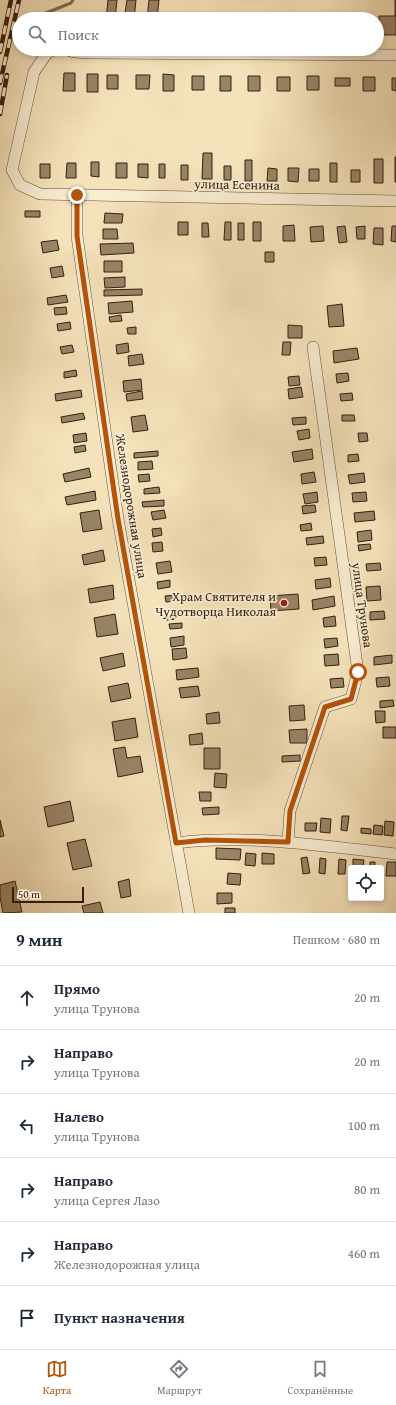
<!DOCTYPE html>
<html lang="ru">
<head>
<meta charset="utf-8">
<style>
	:root { --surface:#fff; --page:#f6f6f7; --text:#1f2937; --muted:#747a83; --line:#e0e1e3; --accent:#b45309 }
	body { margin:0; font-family:"Gentium Book Plus",serif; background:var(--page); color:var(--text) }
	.controls { position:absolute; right:12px; bottom:12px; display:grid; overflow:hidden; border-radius:4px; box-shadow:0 2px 6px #0003 }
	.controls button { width:36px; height:36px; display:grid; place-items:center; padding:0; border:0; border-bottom:1px solid var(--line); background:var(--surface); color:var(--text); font:20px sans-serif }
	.scale { position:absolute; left:12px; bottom:10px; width:72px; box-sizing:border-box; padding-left:4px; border:2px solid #351e0e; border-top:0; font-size:11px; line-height:14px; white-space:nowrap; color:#351e0e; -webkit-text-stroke:3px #f8ecd2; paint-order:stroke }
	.stop { position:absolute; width:12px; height:12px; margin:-9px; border:3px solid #b45309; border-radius:50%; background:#fff }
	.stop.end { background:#b45309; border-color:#fff; box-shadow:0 1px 4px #0008 }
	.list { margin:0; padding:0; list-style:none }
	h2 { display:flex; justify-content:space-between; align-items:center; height:52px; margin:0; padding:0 16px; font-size:17px }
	h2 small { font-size:13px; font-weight:400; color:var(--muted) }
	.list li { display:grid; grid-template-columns:26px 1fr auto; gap:12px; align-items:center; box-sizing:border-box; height:64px; padding:0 16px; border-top:1px solid var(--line) }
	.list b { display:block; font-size:15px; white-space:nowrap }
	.list p { margin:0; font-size:13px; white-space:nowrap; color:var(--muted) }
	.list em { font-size:13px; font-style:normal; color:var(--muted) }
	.icon { flex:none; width:22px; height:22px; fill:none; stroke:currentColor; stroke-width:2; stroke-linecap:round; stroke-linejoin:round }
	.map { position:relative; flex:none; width:396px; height:913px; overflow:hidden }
	.search { position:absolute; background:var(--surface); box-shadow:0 2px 6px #0003; left:12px; right:12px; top:12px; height:44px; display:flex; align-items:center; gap:10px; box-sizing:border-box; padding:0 14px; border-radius:22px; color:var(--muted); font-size:15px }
	.sheet { height:436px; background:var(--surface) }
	nav { display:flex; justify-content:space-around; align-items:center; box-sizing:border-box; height:56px; border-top:1px solid var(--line); background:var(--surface); font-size:11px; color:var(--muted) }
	nav a { display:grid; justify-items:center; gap:2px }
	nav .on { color:var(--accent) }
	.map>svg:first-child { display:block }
</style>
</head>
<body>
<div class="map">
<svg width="396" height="913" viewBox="0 0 396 913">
	<rect width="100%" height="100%" fill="#f5e2ba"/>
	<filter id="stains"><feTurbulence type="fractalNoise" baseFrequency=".005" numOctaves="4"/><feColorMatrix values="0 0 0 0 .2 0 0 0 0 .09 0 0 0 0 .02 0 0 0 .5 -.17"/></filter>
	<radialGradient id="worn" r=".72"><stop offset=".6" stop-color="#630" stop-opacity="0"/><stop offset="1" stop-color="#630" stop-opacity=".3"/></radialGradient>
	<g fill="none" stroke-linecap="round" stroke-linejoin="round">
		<path stroke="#816b52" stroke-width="3" d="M35,19L36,17L71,3L73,0"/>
	</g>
	<path fill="#998467" stroke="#351e0e" d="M108,0H117L115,19H106Z
		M127,0H136L134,19H124Z
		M149,0H159L157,19H147Z
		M395,0H396V16H395Z
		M379,16H396V35H379Z
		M64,73H75V91H63Z
		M87,74H98V92H87Z
		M163,74L174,75V91H163Z
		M107,75H118V89H107Z
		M136,75H150L149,89H136Z
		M192,76H204V90H192Z
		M220,76H231V91H220Z
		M248,76H260V91H248Z
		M307,76H319V90H307Z
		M277,77H290V91H277Z
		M363,77H375V91H363Z
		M335,78H350V86H335Z
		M392,78H396V91L392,90Z
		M203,153H212V179H202Z
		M395,157H396V182H395Z
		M374,159H383V183H374Z
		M245,160H252V181H245Z
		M91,162H99V177L91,176Z
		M67,163H76V178H66Z
		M116,163H127V178H116Z
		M330,163H337V182H330Z
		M40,164H50V178H40Z
		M138,164H148V178L138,177Z
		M159,164H165V178H159Z
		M181,165H188V180H181Z
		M224,166H231V180H224Z
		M268,168L277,169V181H267Z
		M288,168H299L298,182L288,181Z
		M309,169H319V181H309Z
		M351,170H360V182H351Z
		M25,211H40V217H25Z
		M105,213L123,214L122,223H104Z
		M178,222H188V235H178Z
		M225,222H231V240H224Z
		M253,222H261V241H253Z
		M202,223H208L209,237H202Z
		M238,223H244V240H238Z
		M294,225L295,241H283V226Z
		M323,226L324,241L311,242L310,227Z
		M345,226L347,242L339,243L337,227Z
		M365,226V239H357L356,227Z
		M392,226H396V242L391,241Z
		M374,228H383V245L373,244Z
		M103,229H117L118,239H103Z
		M57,240L59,250L43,253L41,242Z
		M133,243L134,253L101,255L100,244Z
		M265,252H274V262H265Z
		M104,261H122V272H104Z
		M62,266L64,276L52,278L50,268Z
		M125,277V287L105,288L104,278Z
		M142,289V295L104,296V290Z
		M66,295L68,302L48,305L47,298Z
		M132,301L133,312L109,314L108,303Z
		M342,304L344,326L329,327L327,306Z
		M66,307L67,314L55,315L54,308Z
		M121,315L122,321L110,322L109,317Z
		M70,322L71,329L58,331L57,324Z
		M288,325L302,326V338H288Z
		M136,327V334H128L127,328Z
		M283,342H291L290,355H282Z
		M128,343L129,352L117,354L116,345Z
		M72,345L74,352L62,354L60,347Z
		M357,348L359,359L334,363L333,351Z
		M142,354L144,364L129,366L128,356Z
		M76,370L77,376L64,378V372Z
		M348,373L349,381L337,383L336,374Z
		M299,376L300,385L289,386L288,377Z
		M141,379L142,390L124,392L123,381Z
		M301,387L303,397L289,399L288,389Z
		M81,390L82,397L56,401L55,394Z
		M142,391L143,399L127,401L126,394Z
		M352,393L353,400L341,401L340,394Z
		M83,413L85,419L62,423L61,417Z
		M145,415L148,430L133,432L131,417Z
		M342,415H354L355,421H342Z
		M306,417V424L293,425L292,418Z
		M309,429L310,438L299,440L297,431Z
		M86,433L87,441L74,443L73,435Z
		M358,433H367L368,441L359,442Z
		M85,445L86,451L75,453L74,447Z
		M312,449L313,459L294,462L292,452Z
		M158,451V456L134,458V453Z
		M358,454L359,461L348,462V455Z
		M152,461L153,469L138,470V462Z
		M89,468L91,477L65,482L63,474Z
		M314,472L316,482L302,484L301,474Z
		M364,473L365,482L350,484L348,475Z
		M149,474L150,481L139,482L138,475Z
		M159,487L160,493L144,494V489Z
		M95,491L96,500L67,505L65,497Z
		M317,492L318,502L305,504L303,494Z
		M366,492L367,501L353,502L352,493Z
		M164,500V506L143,507L142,502Z
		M315,505L316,512L303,514L302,506Z
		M99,510L102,529L83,532L80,513Z
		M164,510L166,518L153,520L151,512Z
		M374,511L375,520L355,522L354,513Z
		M311,523L312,530L301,531L300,525Z
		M161,528L162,535L153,537L152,529Z
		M371,530L372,540L358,542L357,532Z
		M323,536L324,543L307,545L306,538Z
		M162,542L163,551L153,552L152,543Z
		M370,544L371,549L359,551L358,545Z
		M103,550L105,561L84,565L82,555Z
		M326,557L327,565L315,566L314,558Z
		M170,561L172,572L158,574L156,563Z
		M380,563L381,570L367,571L366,564Z
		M330,578L331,587L316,589L315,580Z
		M170,580V587L158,589L157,582Z
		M113,585L114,599L90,603L88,589Z
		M380,586L381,600L367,601L366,587Z
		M298,594L299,609L271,611L270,596Z
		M174,595L175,601L166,602L165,596Z
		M334,596L335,606L313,610L312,600Z
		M176,609L177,619L166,620L165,611Z
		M384,611L385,619L370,620V612Z
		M115,614L118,634L97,637L94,618Z
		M335,616L336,626L324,627L323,618Z
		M182,623V628L170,629L169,624Z
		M184,636V645L171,647L170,638Z
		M337,638L338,646L325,648L324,639Z
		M186,648L187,658L173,660L172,649Z
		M123,653L125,666L103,671L100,658Z
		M338,654L339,665L325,666L324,655Z
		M392,655V663L374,665V657Z
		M198,668L199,677L177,680L176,670Z
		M389,677L390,686L377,687L376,678Z
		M343,678L344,687L331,688L330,679Z
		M128,683L131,698L111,702L108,687Z
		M198,686L200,696L181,698L179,688Z
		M393,700L394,706L380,708V701Z
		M304,705L305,720L290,721L289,706Z
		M375,711H385V722L376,723Z
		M219,712L220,723L207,724L206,714Z
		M135,718L138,737L115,741L112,722Z
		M383,727H396V738H383Z
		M307,729V743H290L289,730Z
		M202,733L203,744L190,745L189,735Z
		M125,747L127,758L140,756L143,772L118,777L113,749Z
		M204,748H220V769H204Z
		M300,755V761L282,762V756Z
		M215,773L227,774L226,788L214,787Z
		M199,792H211V801H200Z
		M70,801L74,821L48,827L44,807Z
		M219,807V814L203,815L202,808Z
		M342,816H349L347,831L341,830Z
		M321,818L331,819L330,833L320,832Z
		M0,820L4,836L0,837Z
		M385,821L394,822L393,836L384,835Z
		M305,823H317L316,831H305Z
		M374,825L383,826L382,835L373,834Z
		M361,828L371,829V834L361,833Z
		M85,839L92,866L73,870L67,843Z
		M216,848L241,849L240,860L216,859Z
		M246,853L256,854L255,866L245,865Z
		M262,853L274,854V864H262Z
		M307,857L310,873L303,874L301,858Z
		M320,858L326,859L325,874L319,873Z
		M339,859L346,860L345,874H338Z
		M353,859L364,860L363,868H353Z
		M370,862H375V868H370Z
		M387,862H396V876H386Z
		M228,873L241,874L240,885L227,884Z
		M129,879L131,896L121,898L118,882Z
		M15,881L22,912L3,913L0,897V885Z
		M217,893H232V903L217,904Z
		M100,902L103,913H84L82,906Z
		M225,908H235V913H225Z"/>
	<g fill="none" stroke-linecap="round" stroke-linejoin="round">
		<g stroke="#654f39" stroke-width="12">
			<path id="minor" d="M56,49L47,53L34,72L12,170L20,185L40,194L396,201
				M65,49L74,52L92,53L396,55
				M77,195V236L118,519L189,913
				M288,842L290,811L325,707L351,699L358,672L313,347
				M176,843C249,834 323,846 396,854"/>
		</g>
		<use href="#minor" stroke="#f8ecd2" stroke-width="11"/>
		<g stroke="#351e0e" stroke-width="4.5">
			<path id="rail" d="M0,52L11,0
				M0,83L19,0
				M0,114L7,75"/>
		</g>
		<use href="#rail" stroke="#f8ecd2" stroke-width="3" stroke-dasharray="9" stroke-linecap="butt"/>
	</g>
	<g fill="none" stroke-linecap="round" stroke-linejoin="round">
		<path stroke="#b45309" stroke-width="5" d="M77,195V236L118,519L176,843L205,840L288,842L290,811L325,707L351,699L358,672"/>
	</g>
	<circle fill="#8f2418" stroke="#f8ecd2" stroke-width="1.5" cx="284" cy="603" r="4"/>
	<g text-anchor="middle" stroke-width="3.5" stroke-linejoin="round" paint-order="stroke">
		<g font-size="13" fill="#351e0e" stroke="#f8ecd2">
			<text transform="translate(237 184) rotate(1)" y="5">улица Есенина</text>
			<text transform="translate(132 506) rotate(81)" y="5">Железнодорожная улица</text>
			<text transform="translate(363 605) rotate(82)" y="5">улица Трунова</text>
		</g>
		<g font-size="13" fill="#351e0e" stroke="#f8ecd2" text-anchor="end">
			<text x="276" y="601">Храм Святителя и<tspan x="276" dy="15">Чудотворца Николая</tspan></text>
		</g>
	</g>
	<rect width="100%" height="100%" filter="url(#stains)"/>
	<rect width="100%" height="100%" fill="url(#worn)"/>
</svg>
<div class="controls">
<button><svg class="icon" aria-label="locate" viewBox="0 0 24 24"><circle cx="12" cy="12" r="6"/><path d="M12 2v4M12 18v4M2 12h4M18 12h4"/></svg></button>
</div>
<div class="scale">50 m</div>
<div class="stop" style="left:358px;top:672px"></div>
<div class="stop end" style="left:77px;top:195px"></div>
<div class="search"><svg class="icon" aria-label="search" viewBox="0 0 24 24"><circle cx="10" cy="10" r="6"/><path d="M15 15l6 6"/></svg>Поиск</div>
</div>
<section class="sheet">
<h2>9 мин<small>Пешком · 680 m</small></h2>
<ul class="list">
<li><svg class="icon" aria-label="ahead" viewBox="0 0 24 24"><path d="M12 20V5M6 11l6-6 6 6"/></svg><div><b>Прямо</b><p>улица Трунова</p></div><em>20 m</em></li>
<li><svg class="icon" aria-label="right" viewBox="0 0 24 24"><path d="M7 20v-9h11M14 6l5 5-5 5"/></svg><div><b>Направо</b><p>улица Трунова</p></div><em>20 m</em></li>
<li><svg class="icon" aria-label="left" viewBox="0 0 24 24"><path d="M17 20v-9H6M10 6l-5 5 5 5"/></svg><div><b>Налево</b><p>улица Трунова</p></div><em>100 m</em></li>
<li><svg class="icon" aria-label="right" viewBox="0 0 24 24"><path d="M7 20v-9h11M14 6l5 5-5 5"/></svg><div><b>Направо</b><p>улица Сергея Лазо</p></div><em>80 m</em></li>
<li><svg class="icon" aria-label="right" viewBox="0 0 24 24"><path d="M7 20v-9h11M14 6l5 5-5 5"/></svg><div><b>Направо</b><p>Железнодорожная улица</p></div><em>460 m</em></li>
<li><svg class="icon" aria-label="arrive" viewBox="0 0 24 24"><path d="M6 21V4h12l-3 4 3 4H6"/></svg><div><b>Пункт назначения</b></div></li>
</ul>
</section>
<nav>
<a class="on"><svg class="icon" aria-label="map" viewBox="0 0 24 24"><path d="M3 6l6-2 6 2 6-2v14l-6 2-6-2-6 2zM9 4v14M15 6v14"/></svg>Карта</a>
<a><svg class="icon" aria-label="directions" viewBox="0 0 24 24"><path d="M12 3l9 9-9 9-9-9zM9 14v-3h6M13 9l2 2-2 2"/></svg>Маршрут</a>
<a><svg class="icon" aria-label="saved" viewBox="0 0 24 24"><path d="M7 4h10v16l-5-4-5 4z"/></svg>Сохранённые</a>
</nav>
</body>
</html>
